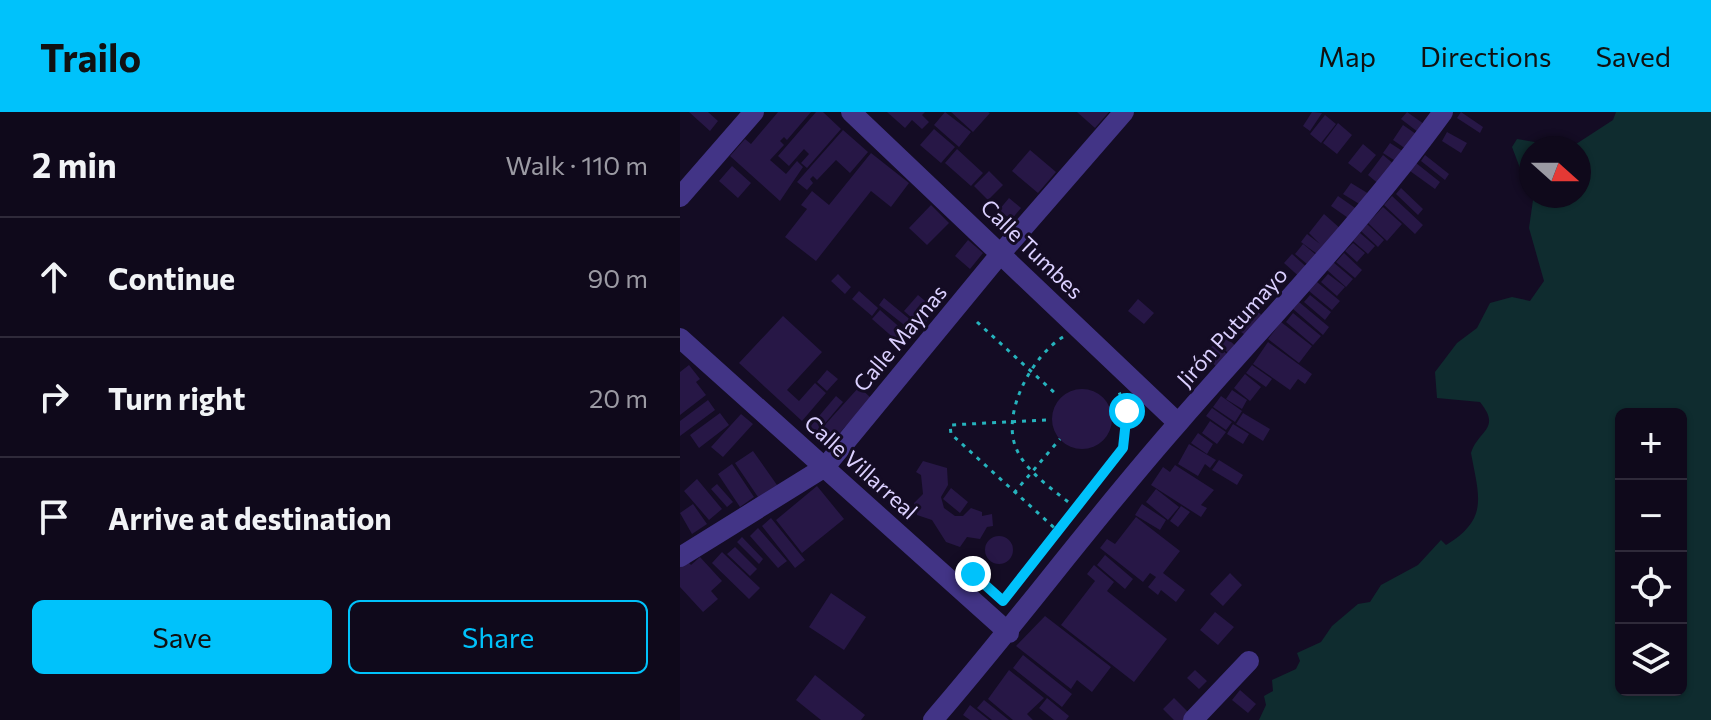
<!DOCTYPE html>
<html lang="en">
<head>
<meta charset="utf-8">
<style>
	:root { --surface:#0f091b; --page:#1d1728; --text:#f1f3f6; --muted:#9b9aa3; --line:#2f2a3a; --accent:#00c2fb }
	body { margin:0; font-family:Commissioner,sans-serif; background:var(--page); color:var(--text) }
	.controls { position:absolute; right:24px; bottom:24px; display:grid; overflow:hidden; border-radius:12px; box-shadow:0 2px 6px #0004 }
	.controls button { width:72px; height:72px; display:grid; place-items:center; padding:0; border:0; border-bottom:2px solid var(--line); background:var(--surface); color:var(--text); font:40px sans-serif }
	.compass { position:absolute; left:839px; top:24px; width:72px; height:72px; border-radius:50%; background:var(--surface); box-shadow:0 2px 6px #0004; rotate:111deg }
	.stop { position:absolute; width:24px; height:24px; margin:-18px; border:6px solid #00c2fb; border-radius:50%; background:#fff }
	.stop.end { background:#00c2fb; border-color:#fff; box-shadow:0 2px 8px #0008 }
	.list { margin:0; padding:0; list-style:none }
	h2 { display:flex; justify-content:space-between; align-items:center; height:104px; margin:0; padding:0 32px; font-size:34px }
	h2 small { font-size:26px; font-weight:400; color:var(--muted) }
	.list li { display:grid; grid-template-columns:52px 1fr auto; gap:24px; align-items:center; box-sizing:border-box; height:120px; padding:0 32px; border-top:2px solid var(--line) }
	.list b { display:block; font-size:30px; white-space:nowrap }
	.list em { font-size:26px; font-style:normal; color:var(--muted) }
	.actions { display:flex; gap:16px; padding:24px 32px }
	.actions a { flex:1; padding:18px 0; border:2px solid var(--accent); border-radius:12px; text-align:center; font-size:28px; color:var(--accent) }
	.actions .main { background:var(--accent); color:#111 }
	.icon { flex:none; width:44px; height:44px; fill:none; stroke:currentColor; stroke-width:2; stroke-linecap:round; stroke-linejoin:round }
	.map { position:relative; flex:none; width:1031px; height:608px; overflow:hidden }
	header { display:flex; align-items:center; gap:48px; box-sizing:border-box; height:112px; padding:0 40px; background:var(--accent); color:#111 }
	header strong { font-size:38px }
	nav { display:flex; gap:44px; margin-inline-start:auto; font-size:28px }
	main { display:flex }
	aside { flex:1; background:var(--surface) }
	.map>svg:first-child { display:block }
</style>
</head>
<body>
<header>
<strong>Trailo</strong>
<nav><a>Map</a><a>Directions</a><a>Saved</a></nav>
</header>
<main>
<aside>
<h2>2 min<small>Walk · 110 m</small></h2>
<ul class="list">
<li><svg class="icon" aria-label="ahead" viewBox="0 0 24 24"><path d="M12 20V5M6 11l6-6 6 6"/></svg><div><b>Continue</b></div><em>90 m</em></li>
<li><svg class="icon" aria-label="right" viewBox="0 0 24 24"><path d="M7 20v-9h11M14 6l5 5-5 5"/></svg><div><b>Turn right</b></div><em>20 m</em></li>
<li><svg class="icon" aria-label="arrive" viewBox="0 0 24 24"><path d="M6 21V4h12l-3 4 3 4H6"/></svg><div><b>Arrive at destination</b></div></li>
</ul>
<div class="actions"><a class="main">Save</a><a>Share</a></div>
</aside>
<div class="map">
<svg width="1031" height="608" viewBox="0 0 1031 608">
	<rect width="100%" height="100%" fill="#140c24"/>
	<path fill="#0f2c2f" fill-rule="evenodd" d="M936,0H1031V608H579L586,593L584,584L593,579L592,568L616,557L620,549L617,541L641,530L652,514L678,492L690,490L701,473L738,453L761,428L766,433C809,407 799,385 791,341C798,318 822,317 800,290L757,286L755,260L777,231L797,216L810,191L832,185L850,189L864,169L849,116L853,88L843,75L849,62L840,56L832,35L837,27L890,36L933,8ZM851,36H899V84H851ZM941,302H1001V578H941Z"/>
	<path fill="#271746" d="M9,0H28L38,9L30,19Z
		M98,0H131L107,28L104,25L100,29L104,33L90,48L106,62L117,49L123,55L100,89L50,44L65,27L71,32Z
		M136,0H143L161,17L127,56L121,51L129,42L124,37L109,54L98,44Z
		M207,0H245L242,3L249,10L242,17L232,8L225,16Z
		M265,0L291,20L279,35L254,13Z
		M271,0H308L310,1L293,20Z
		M397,0H429L415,16Z
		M632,0L642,1L630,19L623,14Z
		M727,0L744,12L738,20L721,7Z
		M781,0L803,15L800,21L777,6Z
		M645,3L656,12L641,31L630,22Z
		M658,11L672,23L657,42L643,31Z
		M723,13L736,22L726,37L713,28Z
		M254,17L275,35L261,51L240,33Z
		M163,18L188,40L170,61L156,48L137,68L133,64L130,67L133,71L127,78L117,70Z
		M767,20L787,31L781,41L762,29Z
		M710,31L724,40L717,50L703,41Z
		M683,32L696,43L681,61L668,51Z
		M277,37L303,61L291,74L265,51Z
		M350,38L376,60L358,81L332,59Z
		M191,41L229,71L211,95L191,79L136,149L105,125L127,97L121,93L132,79L149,93Z
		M703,43L715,53L700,73L688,63Z
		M745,43L769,62L765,68L741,49Z
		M736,51L760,70L755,77L730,59Z
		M52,54L71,71L58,86L39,69Z
		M309,59L323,73L308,88L294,74Z
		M671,71L689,82L681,93L663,82Z
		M721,76L743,97L738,103L716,82Z
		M658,84L678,98L671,108L651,94Z
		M712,84L743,113L735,122L704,93Z
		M329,86L341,96L331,108L319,98Z
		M251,93L269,111L247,133L229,116Z
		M703,95L722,112L707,129L688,111Z
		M644,102L662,118L641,145L621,130L627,122L640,132L629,121Z
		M687,112L704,128L698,135L681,119Z
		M680,121L695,134L688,142L673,129Z
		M288,128L303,141L290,157L275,144Z
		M673,131L685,141L677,150L665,139Z
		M623,132L641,147L633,157L615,142Z
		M664,141L682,158L675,166L656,150Z
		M612,142L631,159L623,168L604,151Z
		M653,150L673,167L666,175L647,158Z
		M158,162L171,175L165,182L151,169Z
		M648,162L665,175L657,184L641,170Z
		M637,170L660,189L652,198L629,179Z
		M179,179L198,196L192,204L172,187Z
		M238,183L256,198L242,215L224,199Z
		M630,183L651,200L645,208L624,190Z
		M204,186L233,210L228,216L199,193Z
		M458,187L474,201L464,212L448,199Z
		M619,190L649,215L643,223L613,197Z
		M572,195L584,205L569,226L552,213Z
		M200,198L224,219L216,228L192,207Z
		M613,201L641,224L633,233L606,210Z
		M103,204L142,240L107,278L119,289L135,271L146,281L122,309L59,251Z
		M601,210L632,234L619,251L588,227Z
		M542,222L558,236L552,244L536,231Z
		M588,230L632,262L625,272L618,267L610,278L573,252Z
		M535,231L550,245L539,257L524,243Z
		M9,253L20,267L16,270L26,283L0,303V260Z
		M572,253L592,267L586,275L566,261Z
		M147,258L158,267L147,279L137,270Z
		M565,262L581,275L570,289L554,276Z
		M179,275L191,286L147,335L135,324Z
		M372 307a30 30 0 1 1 60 0a30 30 0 1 1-60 0Z
		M552,278L567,288L562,297L546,287Z
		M156,284L163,290L136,322L129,316Z
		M541,284L562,299L555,310L533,295Z
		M28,288L35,298L0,324V309Z
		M532,296L552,310L546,318L526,304Z
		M40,301L49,313L19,336L10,323Z
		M563,301L590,317L583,329L556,312Z
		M61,302L73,312L43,345L31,335Z
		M530,309L546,320L537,332L522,321Z
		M553,312L569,322L563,332L547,322Z
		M518,321L533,332L527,342L511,331Z
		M509,332L536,348L530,356L525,352L518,364L498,352Z
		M73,339L97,373L78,385L55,351Z
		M539,348L563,363L557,373L532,358Z
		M243,349L267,356L268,373L261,385L264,396L275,404H283L291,396L302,400V404L312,402L313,414L307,415L300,427L287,425L280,435L266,430L252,408L237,403L234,391L243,382L241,363L236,360Z
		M52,352L74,385L60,395L38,362Z
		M495,353L534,378L521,393L527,396L521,405L471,373L483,355L490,360Z
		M17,367L42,397L29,408L4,379Z
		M37,372L53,390L47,395L31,377Z
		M137,374L164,407L122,441L96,408Z
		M271,376L288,390L280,401L263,387Z
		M476,377L499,395L488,408L466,390Z
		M13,392L27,412L12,422L0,401Z
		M462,392L486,408L480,418L455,403Z
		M501,394L510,400L498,415L490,409Z
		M456,405L500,439L483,461L505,478L496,490L481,478L478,483L468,475L476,465L470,461L463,470L420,436L427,427L435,432Z
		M91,406L125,448L115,456L82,414Z
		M78,416L107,449L98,456L70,424Z
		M305 438a14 14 0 1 1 28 0a14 14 0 1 1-28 0Z
		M62,425L83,447L79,452L57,430Z
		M55,435L77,457L70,464L47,442Z
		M42,440L80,476L69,487L32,451Z
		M425,443L453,467L445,477L417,453Z
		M20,445L42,469L31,479L38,487L23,500L0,475V455L7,449L11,453Z
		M414,453L434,470L427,479L487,527L454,570L381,513L415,469L407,462Z
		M550,461L562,473L543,494L530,482Z
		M151,481L186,505L164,538L129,515Z
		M535,500L554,515L538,533L520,518Z
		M365,504L431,555L412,580L397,568L391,577L336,534Z
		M343,543L392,582L382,595L333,556Z
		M329,558L364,586L347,602L353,608H333L308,587Z
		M515,558L527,569L519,577L507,566Z
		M135,563L185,603L181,608H141L116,588Z
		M560,578L576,592L568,601L552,588Z
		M367,586L389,604L386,608H374L359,596Z
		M494,586L510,602L504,608H494L483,597Z
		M304,588L329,608H312L297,596Z
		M290,593L309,608H290L283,603Z"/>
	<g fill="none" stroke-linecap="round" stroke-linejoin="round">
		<path stroke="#26b3bd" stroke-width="3" stroke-dasharray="4 6" stroke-linecap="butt" d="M297,210L376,282
			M383,225C353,243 321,300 336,336C346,361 378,381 397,397
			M366,308L270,313L271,322L380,421
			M334,381L380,327
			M301,453L293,462L323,489L443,336L447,299L439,280"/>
		<path stroke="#423486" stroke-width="20" d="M171,0L498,311
			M0,85L74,0
			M0,226L329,521
			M0,445L145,355L322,140L444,0
			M253,608C338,510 414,406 500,309C589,207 683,110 763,0
			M513,608L569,549"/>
	</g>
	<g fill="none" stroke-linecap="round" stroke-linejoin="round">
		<path stroke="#00c2fb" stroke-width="10" d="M293,462L323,489L443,336L447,299"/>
	</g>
	<g text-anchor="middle" stroke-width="6" stroke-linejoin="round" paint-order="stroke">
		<g font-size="22" fill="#dbd0ff" stroke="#140c24">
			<text transform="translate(352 137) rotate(44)" y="8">Calle Tumbes</text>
			<text transform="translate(552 215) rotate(-48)" y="8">Jirón Putumayo</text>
			<text transform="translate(220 226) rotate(-50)" y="8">Calle Maynas</text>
			<text transform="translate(181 355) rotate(42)" y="8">Calle Villarreal</text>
		</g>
	</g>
</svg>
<div class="controls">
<button>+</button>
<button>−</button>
<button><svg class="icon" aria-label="locate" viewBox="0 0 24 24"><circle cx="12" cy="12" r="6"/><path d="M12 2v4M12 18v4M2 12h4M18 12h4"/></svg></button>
<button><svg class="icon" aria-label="layers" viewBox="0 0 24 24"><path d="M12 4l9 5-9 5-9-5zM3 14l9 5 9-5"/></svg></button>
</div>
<svg class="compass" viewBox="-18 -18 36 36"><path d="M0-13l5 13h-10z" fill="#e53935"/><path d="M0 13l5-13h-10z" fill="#9b9aa3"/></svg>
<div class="stop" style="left:447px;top:299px"></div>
<div class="stop end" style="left:293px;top:462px"></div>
</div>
</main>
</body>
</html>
